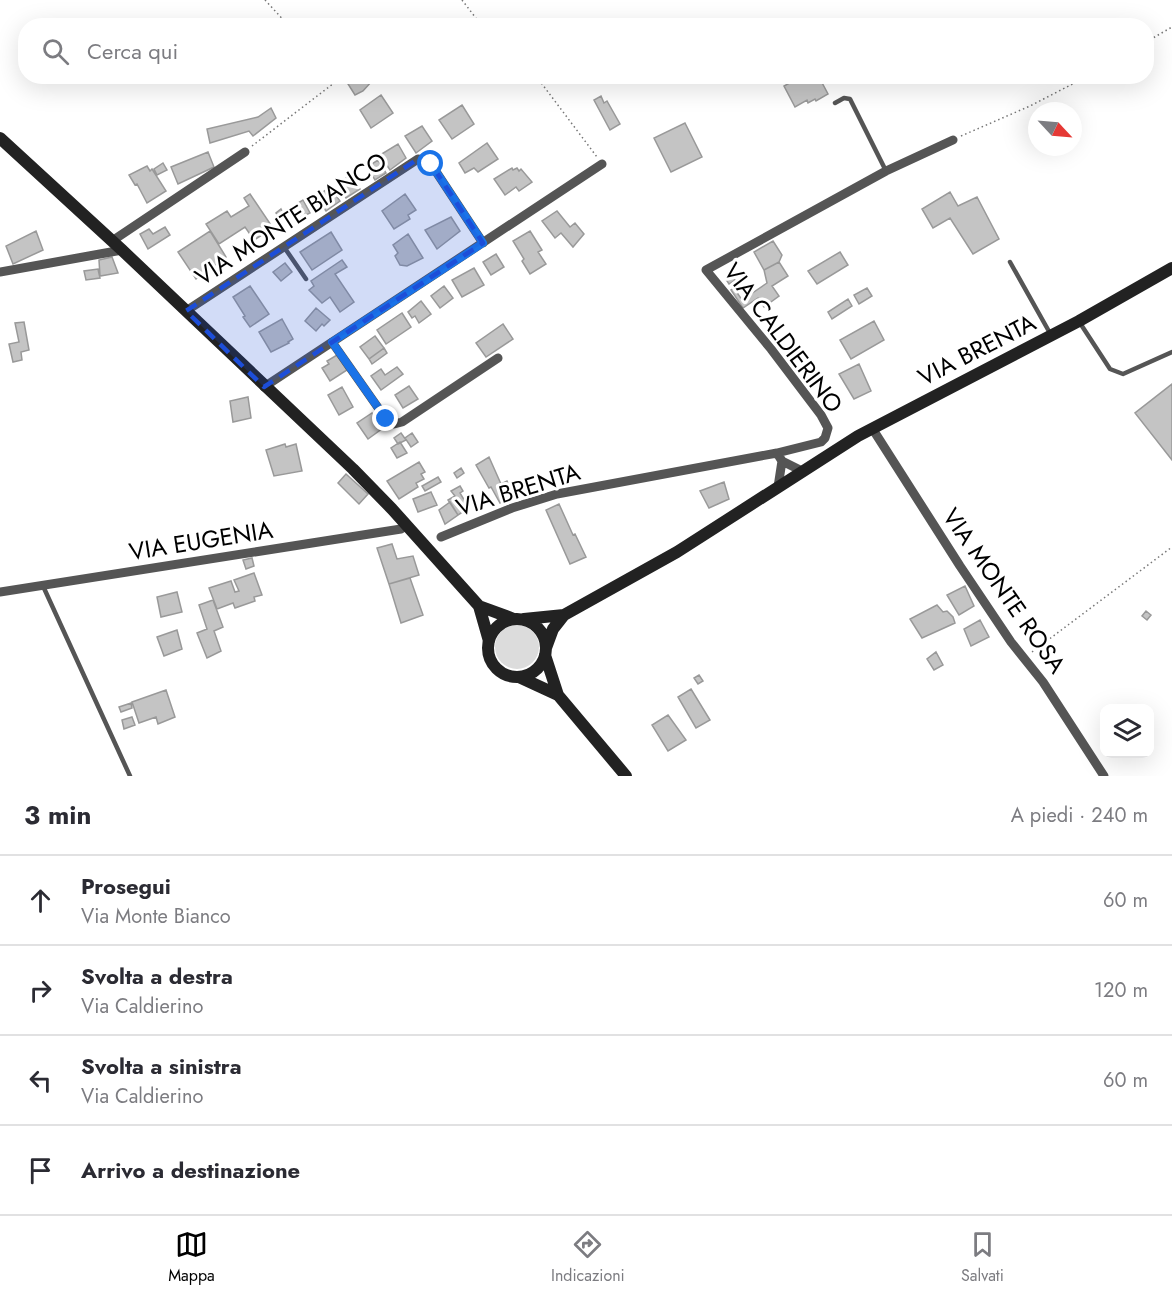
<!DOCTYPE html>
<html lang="it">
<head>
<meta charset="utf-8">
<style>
	:root { --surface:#fff; --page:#f7f7f7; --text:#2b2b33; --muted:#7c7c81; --line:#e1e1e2; --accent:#000 }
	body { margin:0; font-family:Jost,sans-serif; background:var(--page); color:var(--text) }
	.controls { position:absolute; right:18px; bottom:18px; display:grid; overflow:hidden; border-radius:12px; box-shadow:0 6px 24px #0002 }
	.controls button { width:54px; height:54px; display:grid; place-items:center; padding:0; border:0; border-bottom:2px solid var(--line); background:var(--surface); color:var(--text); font:30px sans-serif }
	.compass { position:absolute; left:1028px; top:102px; width:54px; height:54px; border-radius:50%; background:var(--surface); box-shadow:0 6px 24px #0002; rotate:116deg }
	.stop { position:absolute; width:18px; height:18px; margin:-14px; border:4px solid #1a73e8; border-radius:50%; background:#fff }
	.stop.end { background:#1a73e8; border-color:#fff; box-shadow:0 2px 6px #0008 }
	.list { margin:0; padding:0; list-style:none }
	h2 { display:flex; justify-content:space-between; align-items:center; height:78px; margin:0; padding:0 24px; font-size:26px }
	h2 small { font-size:20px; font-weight:400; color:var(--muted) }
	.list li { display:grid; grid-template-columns:39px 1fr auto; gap:18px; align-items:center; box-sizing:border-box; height:90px; padding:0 24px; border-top:2px solid var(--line) }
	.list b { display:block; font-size:22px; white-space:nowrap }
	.list p { margin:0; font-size:20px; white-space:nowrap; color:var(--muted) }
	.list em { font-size:20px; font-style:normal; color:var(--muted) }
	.icon { flex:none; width:33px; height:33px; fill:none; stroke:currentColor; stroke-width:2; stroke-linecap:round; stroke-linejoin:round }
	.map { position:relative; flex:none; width:1172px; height:776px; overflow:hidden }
	.search { position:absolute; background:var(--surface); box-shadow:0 6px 24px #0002; left:18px; right:18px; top:18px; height:66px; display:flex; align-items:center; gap:15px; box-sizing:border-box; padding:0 21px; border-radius:24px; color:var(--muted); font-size:22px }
	.sheet { height:438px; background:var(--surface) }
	nav { display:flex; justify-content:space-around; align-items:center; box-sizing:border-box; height:84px; border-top:2px solid var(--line); background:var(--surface); font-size:16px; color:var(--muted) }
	nav a { display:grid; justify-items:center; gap:3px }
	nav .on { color:var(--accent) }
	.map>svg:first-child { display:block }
</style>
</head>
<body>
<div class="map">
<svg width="1172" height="776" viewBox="0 0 1172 776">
	<rect width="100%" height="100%" fill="#fff"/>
	<path fill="#dcdcdc" d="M495 647a22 22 0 1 1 44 0a22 22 0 1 1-44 0Z"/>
	<path fill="#c4c4c4" stroke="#999" stroke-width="1.5" d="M343,76H371L373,80L363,91L355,95Z
		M802,76H815L818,81L820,79L828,94L816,101L815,99L808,103L807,100L795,107L784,86Z
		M381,95L393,113L371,128L360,110Z
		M601,96L604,103L607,101L620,124L610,130L594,100Z
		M462,105L474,124L452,139L439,120Z
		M271,108L276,118L253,136L249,131L210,143L207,129L258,117Z
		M685,123L702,157L671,172L654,138Z
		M422,126L432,141L416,153L405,136Z
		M487,143L498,159L478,172L474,168L465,173L459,163Z
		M398,144L406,158L390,170L380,155Z
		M208,152L214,167L178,184L171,167Z
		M378,160L386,173L375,180L367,167Z
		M163,163L167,170L157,175L154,169Z
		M147,166L150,171L152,169L166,191L147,203L137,184L135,185L129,175Z
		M512,168L513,170L517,168L519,171L521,169L532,182L519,191L516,187L505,195L494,179Z
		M351,175L360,189L346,198L337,184Z
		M330,187L340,201L326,211L316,197Z
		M950,192L958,206L977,197L999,239L973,254L950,218L933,228L922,209Z
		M250,194L273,228L254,240L245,227L219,244L206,224L227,211L231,217L249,206L244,198Z
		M405,194L416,210L408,215L410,219L394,229L382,211Z
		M303,200L310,213L298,219L291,207Z
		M281,209L284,215L279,218L276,213Z
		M557,211L570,227L575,223L584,234L573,247L561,233L555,238L542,221Z
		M451,217L460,231L437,249L425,230Z
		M165,227L170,235L148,249L140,234L149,229L153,234Z
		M36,231L43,250L13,264L6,246Z
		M210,231L226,257L196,279L178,252Z
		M530,231L542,250L538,252L546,264L530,274L522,261L524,259L513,241Z
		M331,232L342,250L312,270L300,252Z
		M408,234L423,258L407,266L400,265L395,256L398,253L393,245Z
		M773,241L782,255L779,262L764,270L754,252Z
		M840,252L848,265L817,284L808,271Z
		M496,254L504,267L491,275L483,262Z
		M112,257L118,273L100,276L99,260Z
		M342,260L347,267L335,274L354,302L340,312L330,297L322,303L309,290L314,286L311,281Z
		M779,262L788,276L772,286L779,296L764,307L758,298L743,308L731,290L734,288L742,300L767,283L764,270Z
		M285,263L292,272L281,281L273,272Z
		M474,268L484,285L462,297L452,280Z
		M98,269L100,278L86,280L84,271Z
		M731,274L735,280L729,284L725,278Z
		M250,286L269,314L250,327L243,317L245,316L233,297Z
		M444,286L453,298L440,308L431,296Z
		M867,288L872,296L859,304L854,295Z
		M848,299L852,306L832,319L828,312Z
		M421,301L431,314L419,323L415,316L412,318L408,312Z
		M316,308L330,320L324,326L322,324L316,331L305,321Z
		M402,313L411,327L386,344L377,330Z
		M282,319L293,339L288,342L289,343L271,352L259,332Z
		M874,321L884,340L851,359L840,340Z
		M24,322L29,350L21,352L22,360L13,362L9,344L19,342L15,323Z
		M503,324L513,339L486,357L476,343Z
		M375,336L384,348L369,359L360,347Z
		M384,348L387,353L372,364L369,359Z
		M337,355L347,370L330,381L322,368L329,364L327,361Z
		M859,364L871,391L854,399L839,374Z
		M397,367L403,374L381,390L371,376L381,369L385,375Z
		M1172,384V460L1135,413Z
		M409,386L418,399L403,408L395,395Z
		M342,387L353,407L339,415L328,395Z
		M248,397L251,418L233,422L230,401Z
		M372,413L383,428L368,439L357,423Z
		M401,433L406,440L398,444L394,438Z
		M412,433L418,442L411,447L405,438Z
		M400,442L407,453L397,458L391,448Z
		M285,444L286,447L296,444L302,471L274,476L266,450Z
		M489,457L501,484L507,481L510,488L506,490L510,498L500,503L491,487L489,488L476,465Z
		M419,462L425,472L421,474L424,479L416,483L418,487L399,499L387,481Z
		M461,468L464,473L457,478L454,473Z
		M346,474L368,494L359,504L338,483Z
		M438,477L441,482L425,491L422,486Z
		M724,482L729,499L709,508L700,491Z
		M460,486L463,491L460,493L469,508L458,515L448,500L455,496L451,491Z
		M431,492L437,505L418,512L413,499Z
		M450,502L458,515L445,524L439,510Z
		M559,504L573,535L575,534L586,557L570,564L546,510Z
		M392,544L397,559L413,556L419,575L389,584L377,548Z
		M252,558L254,566L246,569L243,560Z
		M254,573L262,595L254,597L255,601L235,608L233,603L217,609L209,588L231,581L235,592L239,591L234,580Z
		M410,578L423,615L401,623L389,584Z
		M965,586L974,606L959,615L947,595Z
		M177,592L182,612L161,617L157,597Z
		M213,600L223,627L214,631L221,651L207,658L197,633L207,629L199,605Z
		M937,605L943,612L947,611L953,617L955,623L922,638L910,619Z
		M1146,611L1151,615L1147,620L1142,616Z
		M980,620L989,637L971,646L964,629Z
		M177,630L182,649L164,656L157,637Z
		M936,652L943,665L934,670L927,659Z
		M699,675L703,681L698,684L694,678Z
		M691,689L710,720L696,728L678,697Z
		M166,690L175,717L158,724L156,717L139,723L132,702Z
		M131,703L132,708L121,712L119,707Z
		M668,715L686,740L668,751L652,725Z
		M132,717L135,725L124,729L122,720Z"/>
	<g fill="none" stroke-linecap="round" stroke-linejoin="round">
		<path stroke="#777" stroke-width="1.5" stroke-dasharray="1.5 3" stroke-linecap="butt" d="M265,0L289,26
			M462,0L482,26
			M1146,42L1172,27
			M536,76L597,157
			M961,136L1030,106L1088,76
			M252,146L338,80L335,76
			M1032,652L1172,547"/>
		<path stroke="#555" stroke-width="4.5" d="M835,103L844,98L850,99L886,171
			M284,247L306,279
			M1010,262L1051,335
			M1080,323L1110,369L1123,374L1172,352
			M43,586L130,776"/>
		<path stroke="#555" stroke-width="9" d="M112,241L245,152
			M0,272L122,250
			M186,311L418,159L425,160L431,164L483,243
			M332,342L386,419L394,424L402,422L498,358
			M264,387L602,164
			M872,428L960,566L1011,642L1043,682L1104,776
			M777,453L782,461L802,471
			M778,487L782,461
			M441,537L512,508L557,494L777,453L821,442L825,438L828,428L821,415L771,349L706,270L886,171L953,140
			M0,592L401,529L407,525"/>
		<path stroke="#222" stroke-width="12" d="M0,138L122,250L353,469L392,509L479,606L489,641
			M479,606L514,619
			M524,619L564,615
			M488 648a29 29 0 1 1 58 0a29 29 0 1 1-58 0Z
			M546,648L553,629L564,615L677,552L858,436L1079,321L1172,268
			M545,655L558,695
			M519,677L558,695L626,776"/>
	</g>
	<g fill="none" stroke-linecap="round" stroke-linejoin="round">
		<path stroke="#1a73e8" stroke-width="8" d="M386,419L332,342L483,243L431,164"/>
	</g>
	<path fill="#1d4ed8" fill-opacity="0.2" stroke="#1d4ed8" stroke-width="4.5" stroke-dasharray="12 8" stroke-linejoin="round" d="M418,159L431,164L483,243L264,387L186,311Z"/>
	<g text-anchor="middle" stroke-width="6" stroke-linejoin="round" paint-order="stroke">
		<g font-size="24" fill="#000" stroke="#fff">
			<text transform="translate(291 219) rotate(-33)" y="8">VIA MONTE BIANCO</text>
			<text transform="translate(783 338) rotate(53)" y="8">VIA CALDIERINO</text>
			<text transform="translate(977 350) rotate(-27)" y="8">VIA BRENTA</text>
			<text transform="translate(518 490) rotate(-17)" y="8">VIA BRENTA</text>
			<text transform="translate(201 541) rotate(-9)" y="8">VIA EUGENIA</text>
			<text transform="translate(1004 591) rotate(55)" y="8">VIA MONTE ROSA</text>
		</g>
	</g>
</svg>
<div class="controls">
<button><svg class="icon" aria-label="layers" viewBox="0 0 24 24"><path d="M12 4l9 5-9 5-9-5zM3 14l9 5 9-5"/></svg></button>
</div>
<svg class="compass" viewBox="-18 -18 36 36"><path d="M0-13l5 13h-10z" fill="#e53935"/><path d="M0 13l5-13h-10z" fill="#7c7c81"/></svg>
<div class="stop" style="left:431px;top:164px"></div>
<div class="stop end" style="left:386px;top:419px"></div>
<div class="search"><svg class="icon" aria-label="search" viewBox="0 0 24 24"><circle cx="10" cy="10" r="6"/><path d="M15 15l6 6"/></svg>Cerca qui</div>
</div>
<section class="sheet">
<h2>3 min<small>A piedi · 240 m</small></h2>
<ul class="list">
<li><svg class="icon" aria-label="ahead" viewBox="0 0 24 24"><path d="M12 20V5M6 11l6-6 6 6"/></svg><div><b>Prosegui</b><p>Via Monte Bianco</p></div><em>60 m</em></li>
<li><svg class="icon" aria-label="right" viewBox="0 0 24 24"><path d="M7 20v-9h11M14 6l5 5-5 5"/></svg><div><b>Svolta a destra</b><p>Via Caldierino</p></div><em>120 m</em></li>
<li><svg class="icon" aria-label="left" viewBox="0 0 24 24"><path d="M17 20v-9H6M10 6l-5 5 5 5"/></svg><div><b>Svolta a sinistra</b><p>Via Caldierino</p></div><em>60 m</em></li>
<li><svg class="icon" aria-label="arrive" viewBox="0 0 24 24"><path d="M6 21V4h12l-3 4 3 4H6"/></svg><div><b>Arrivo a destinazione</b></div></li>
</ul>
</section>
<nav>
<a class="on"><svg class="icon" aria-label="map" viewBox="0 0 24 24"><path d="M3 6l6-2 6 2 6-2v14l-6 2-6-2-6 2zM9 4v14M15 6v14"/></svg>Mappa</a>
<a><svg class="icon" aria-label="directions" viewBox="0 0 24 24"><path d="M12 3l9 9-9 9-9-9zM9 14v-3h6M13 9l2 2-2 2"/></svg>Indicazioni</a>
<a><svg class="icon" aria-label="saved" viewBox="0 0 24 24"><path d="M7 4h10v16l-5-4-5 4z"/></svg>Salvati</a>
</nav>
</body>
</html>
